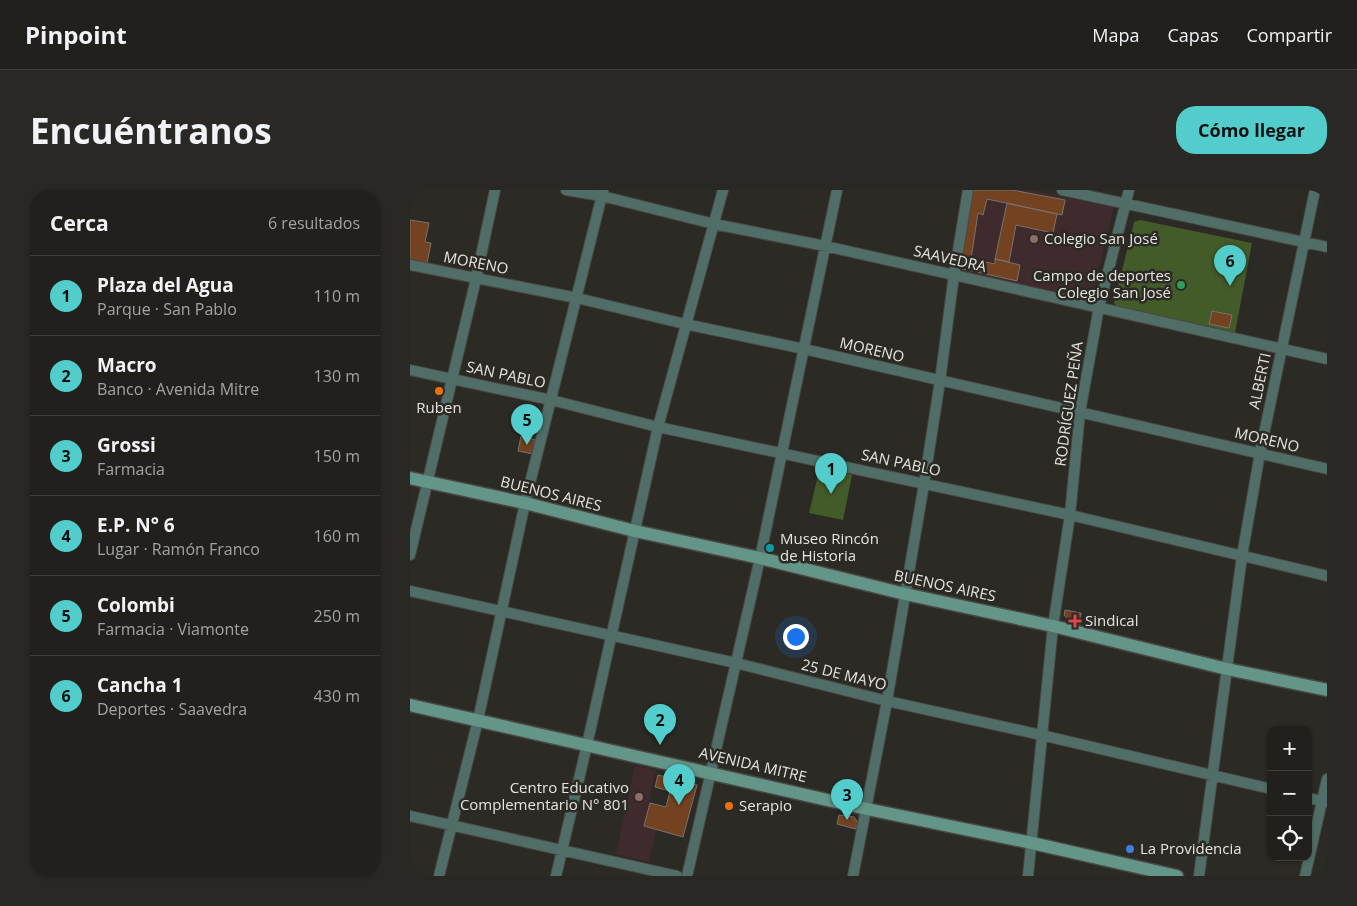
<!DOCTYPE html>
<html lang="es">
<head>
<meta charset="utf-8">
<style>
	:root { --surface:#21201c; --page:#292825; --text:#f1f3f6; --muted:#a2a3a3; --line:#3e3e3b; --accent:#53cdcb }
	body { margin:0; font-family:"Open Sans",sans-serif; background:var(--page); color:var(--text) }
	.controls { position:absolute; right:15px; bottom:15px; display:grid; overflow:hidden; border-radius:10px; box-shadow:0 1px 4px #0004 }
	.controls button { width:45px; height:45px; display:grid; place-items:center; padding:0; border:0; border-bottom:1px solid var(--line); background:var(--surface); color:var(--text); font:25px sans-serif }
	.you { position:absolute; left:385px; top:446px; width:18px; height:18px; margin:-12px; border:4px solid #fff; border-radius:50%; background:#1a73e8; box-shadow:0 0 0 8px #1a73e833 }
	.badge { display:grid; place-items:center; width:32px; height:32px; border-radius:50%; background:var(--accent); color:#111; font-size:16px; font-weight:700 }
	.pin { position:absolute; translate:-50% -41px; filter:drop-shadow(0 1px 2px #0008) }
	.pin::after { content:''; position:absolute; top:26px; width:18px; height:15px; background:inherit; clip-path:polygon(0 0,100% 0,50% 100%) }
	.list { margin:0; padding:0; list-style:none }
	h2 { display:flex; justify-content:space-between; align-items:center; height:65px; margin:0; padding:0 20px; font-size:21px }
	h2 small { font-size:16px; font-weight:400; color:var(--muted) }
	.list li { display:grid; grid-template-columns:32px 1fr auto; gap:15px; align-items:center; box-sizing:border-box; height:80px; padding:0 20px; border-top:1px solid var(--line) }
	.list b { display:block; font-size:19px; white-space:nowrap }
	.list p { margin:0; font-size:16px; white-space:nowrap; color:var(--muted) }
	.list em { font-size:16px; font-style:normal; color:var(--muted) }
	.icon { flex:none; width:28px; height:28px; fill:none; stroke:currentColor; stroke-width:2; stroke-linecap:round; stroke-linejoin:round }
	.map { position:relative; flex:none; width:917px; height:686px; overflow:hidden; border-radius:20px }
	header { display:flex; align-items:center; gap:30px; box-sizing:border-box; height:70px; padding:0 25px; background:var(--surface); border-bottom:1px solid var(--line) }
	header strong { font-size:24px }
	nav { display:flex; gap:28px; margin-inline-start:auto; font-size:18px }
	.intro { display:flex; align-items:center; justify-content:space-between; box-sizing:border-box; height:120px; padding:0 30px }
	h1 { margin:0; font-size:35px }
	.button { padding:12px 22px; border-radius:20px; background:var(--accent); color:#111; font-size:18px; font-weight:700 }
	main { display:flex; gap:30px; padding:0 30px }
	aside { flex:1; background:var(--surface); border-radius:20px; box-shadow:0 1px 4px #0004 }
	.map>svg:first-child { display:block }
</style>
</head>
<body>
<header>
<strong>Pinpoint</strong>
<nav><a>Mapa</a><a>Capas</a><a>Compartir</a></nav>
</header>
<div class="intro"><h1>Encuéntranos</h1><a class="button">Cómo llegar</a></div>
<main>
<aside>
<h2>Cerca<small>6 resultados</small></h2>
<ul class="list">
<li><span class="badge">1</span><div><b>Plaza del Agua</b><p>Parque · San Pablo</p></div><em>110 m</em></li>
<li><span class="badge">2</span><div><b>Macro</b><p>Banco · Avenida Mitre</p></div><em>130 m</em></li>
<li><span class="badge">3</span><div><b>Grossi</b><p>Farmacia</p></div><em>150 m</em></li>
<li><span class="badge">4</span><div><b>E.P. N° 6</b><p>Lugar · Ramón Franco</p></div><em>160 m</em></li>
<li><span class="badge">5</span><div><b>Colombi</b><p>Farmacia · Viamonte</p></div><em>250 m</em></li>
<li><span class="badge">6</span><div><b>Cancha 1</b><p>Deportes · Saavedra</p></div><em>430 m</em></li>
</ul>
</aside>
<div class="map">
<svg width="917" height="686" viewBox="0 0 917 686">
	<rect width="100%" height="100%" fill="#2c2a25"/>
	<path fill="#3f2b2d" d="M559,0H621L704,17L681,111L546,81Z
		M225,576L246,580L234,636L247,637L239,672L206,664Z"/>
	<path fill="#435a29" d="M730,30L842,53L825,143L706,116L704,113L724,32Z
		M410,277L442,285L433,330L399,323Z"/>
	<path fill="#734221" stroke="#78726f" d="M561,0H602L655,10L652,25L577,9L573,25L568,23L561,69L585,74V69L610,75L607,91L549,78Z
		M597,13L647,24L643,43L606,35L599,72L585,69Z
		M0,30L19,33L15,52L21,53L17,73L0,70Z
		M802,121L822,125L819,138L799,134Z
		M111,246L126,250L123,264L108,261Z
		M655,420L671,423L669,437H665L654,425Z
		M248,585L287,595L273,647L234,636L240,613L256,617L260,601L245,597Z
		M429,625L444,627L448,633L446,639L427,634Z"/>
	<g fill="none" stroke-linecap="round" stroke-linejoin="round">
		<g stroke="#4a4843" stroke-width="12">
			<path id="street" d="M156,0L192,6L304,34L415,56L917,169
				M652,0L917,57
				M0,75L167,108L275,134L394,159L917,279
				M0,180L141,210L248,237L660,325L917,386
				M0,365L66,89L85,0
				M0,401L326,473L477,511L631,545L861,599
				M898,608L917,612
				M0,626L267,686
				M29,686L68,530L115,313L193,1
				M146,686L177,555L248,237L313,0
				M277,686L350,368L427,0
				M443,686L477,511L514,294L530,191L544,85L558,0
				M618,686L643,436L660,325L670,222L689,117L719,0
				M789,686L832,366L850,263L905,0
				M895,686L917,589"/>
		</g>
		<g stroke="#4a4843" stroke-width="15">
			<path id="secondary" d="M0,288L115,313L225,341L350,368L495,404L643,436L817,479L917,500
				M0,515L457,619L622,653L767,686"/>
		</g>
		<use href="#street" stroke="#506e67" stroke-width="10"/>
		<use href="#secondary" stroke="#639589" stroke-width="12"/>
	</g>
	<g fill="#8d6e63" stroke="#2c2a25" stroke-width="2">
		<circle cx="624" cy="49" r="5"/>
		<circle cx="229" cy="607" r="5"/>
	</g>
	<circle fill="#2e9e5b" stroke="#2c2a25" stroke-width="2" cx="771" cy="95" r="5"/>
	<g fill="#e8710a" stroke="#2c2a25" stroke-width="2">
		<circle cx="29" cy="201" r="5"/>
		<circle cx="319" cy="616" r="5"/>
	</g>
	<circle fill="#0f9aa8" stroke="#2c2a25" stroke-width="2" cx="360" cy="358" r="5"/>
	<path fill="#e0444e" stroke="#2c2a25" stroke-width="2" d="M662.5 423.5h5v5h5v5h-5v5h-5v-5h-5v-5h5z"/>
	<circle fill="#3f7fe0" stroke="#2c2a25" stroke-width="2" cx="720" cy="659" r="5"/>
	<g text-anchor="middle" stroke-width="5" stroke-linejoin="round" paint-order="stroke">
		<g font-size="15" fill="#e5e4e0" stroke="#2c2a25" text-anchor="start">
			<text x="634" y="54">Colegio San José</text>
			<text x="761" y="91" text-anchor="end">Campo de deportes<tspan x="761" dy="17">Colegio San José</tspan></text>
			<text x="29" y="223" text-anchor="middle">Ruben</text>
			<text x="370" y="354">Museo Rincón<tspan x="370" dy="17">de Historia</tspan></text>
			<text x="675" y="436">Sindical</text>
			<text x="219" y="603" text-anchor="end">Centro Educativo<tspan x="219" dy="17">Complementario N° 801</tspan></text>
			<text x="329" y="621">Serapio</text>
			<text x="730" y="664">La Providencia</text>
		</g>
		<g font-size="15" fill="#e5e4e0" stroke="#2c2a25">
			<text transform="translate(540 69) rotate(13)" y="5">SAAVEDRA</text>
			<text transform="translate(66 73) rotate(11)" y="5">MORENO</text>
			<text transform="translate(462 160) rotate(13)" y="5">MORENO</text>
			<text transform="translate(96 185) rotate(12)" y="5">SAN PABLO</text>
			<text transform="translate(850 191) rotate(-78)" y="5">ALBERTI</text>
			<text transform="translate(659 214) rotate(-82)" y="5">RODRÍGUEZ PEÑA</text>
			<text transform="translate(857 250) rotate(13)" y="5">MORENO</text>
			<text transform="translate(491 273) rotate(12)" y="5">SAN PABLO</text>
			<text transform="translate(141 304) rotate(14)" y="5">BUENOS AIRES</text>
			<text transform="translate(535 396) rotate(12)" y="5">BUENOS AIRES</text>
			<text transform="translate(434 485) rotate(14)" y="5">25 DE MAYO</text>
			<text transform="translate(343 575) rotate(13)" y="5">AVENIDA MITRE</text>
		</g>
	</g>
</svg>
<div class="controls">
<button>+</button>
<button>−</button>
<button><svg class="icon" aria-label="locate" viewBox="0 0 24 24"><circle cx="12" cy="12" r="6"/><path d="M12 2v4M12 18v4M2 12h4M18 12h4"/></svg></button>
</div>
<div class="you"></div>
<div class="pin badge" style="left:421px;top:304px">1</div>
<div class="pin badge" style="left:250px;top:555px">2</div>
<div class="pin badge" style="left:437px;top:630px">3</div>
<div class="pin badge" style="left:269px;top:615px">4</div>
<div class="pin badge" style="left:117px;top:255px">5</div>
<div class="pin badge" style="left:820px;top:96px">6</div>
</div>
</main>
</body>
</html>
